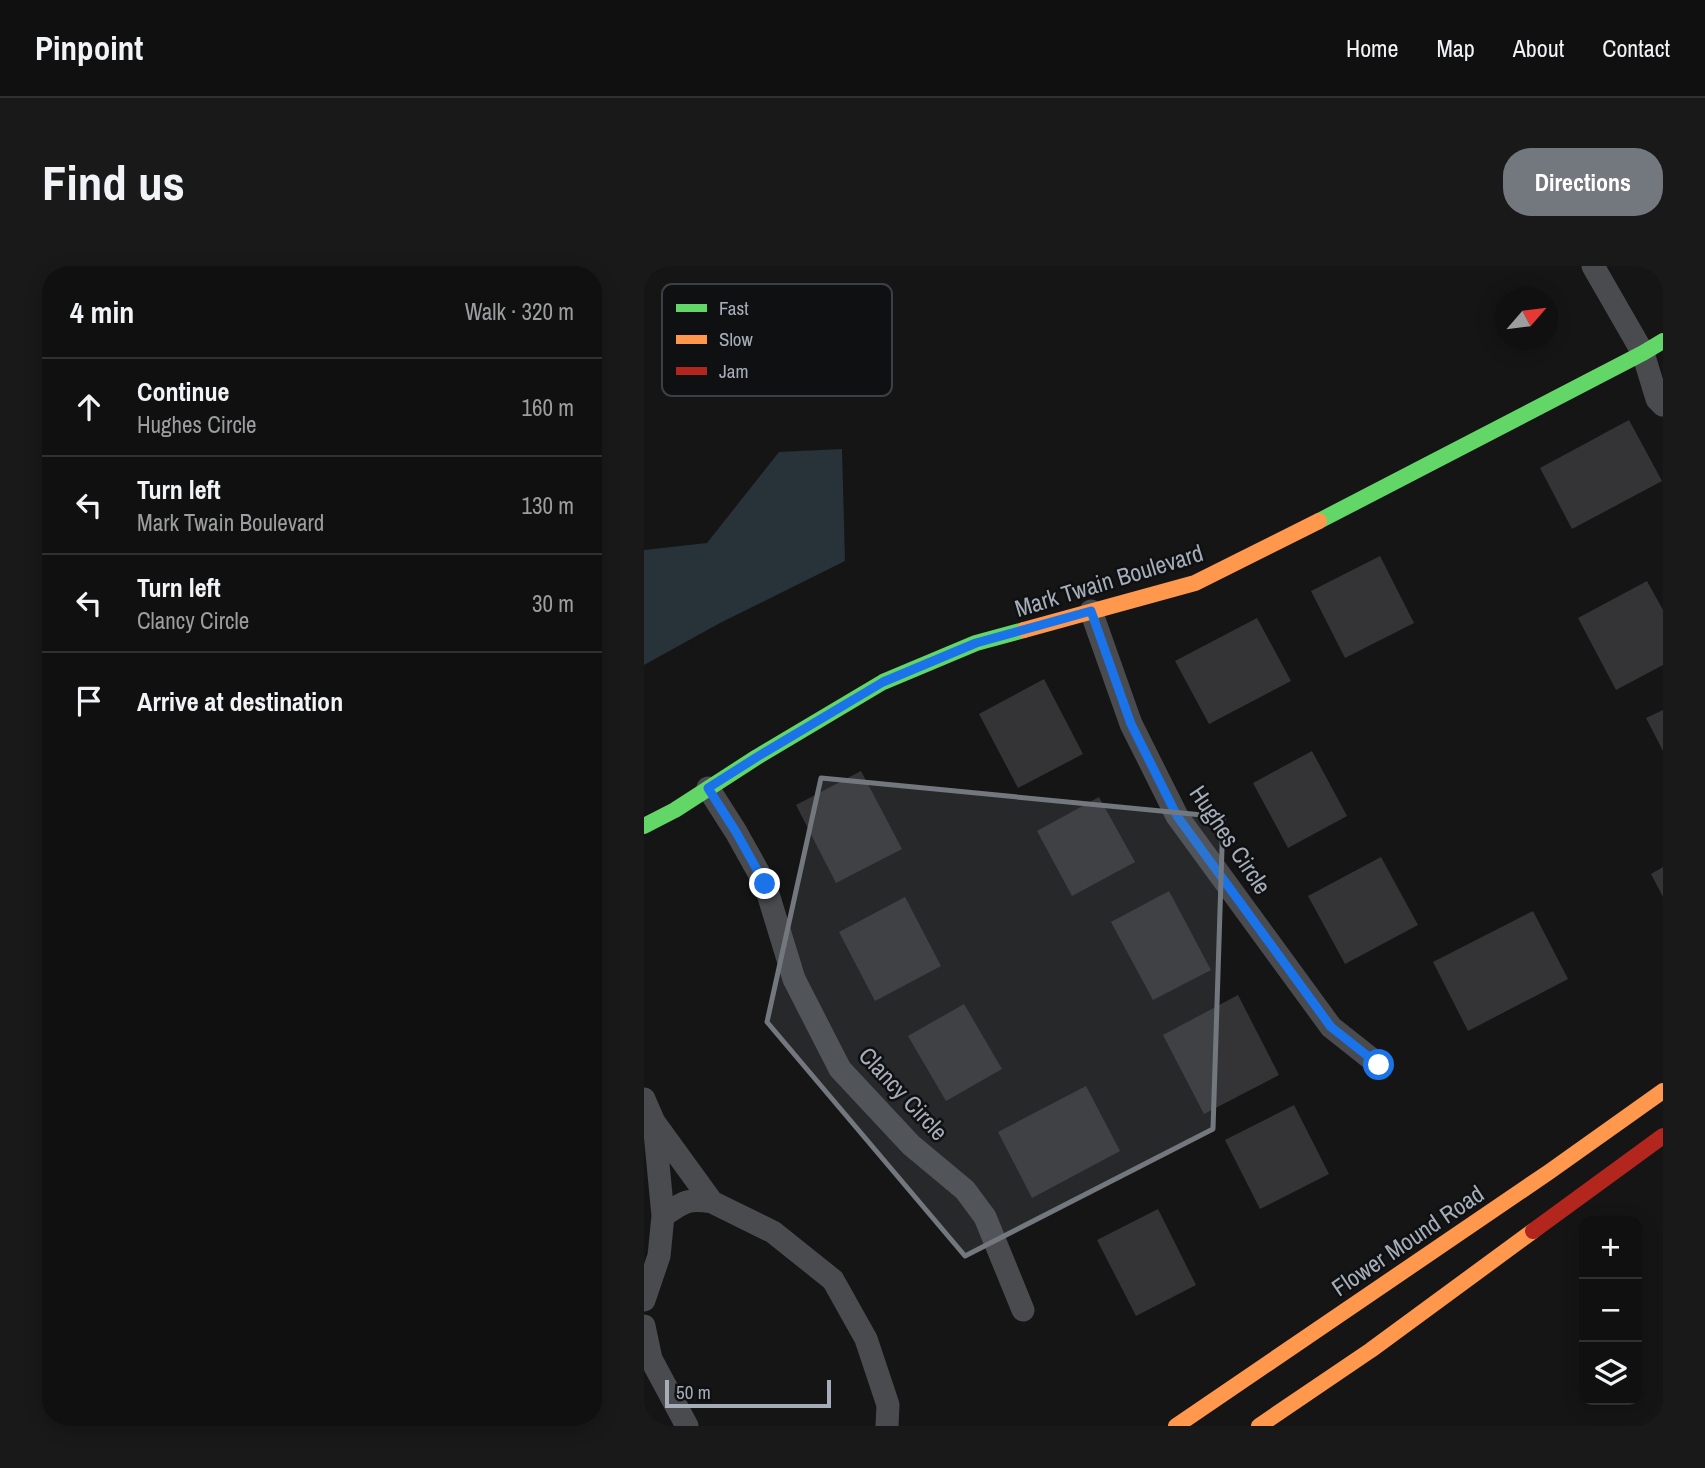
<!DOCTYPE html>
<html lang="en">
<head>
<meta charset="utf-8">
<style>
	:root { --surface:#101010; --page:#191919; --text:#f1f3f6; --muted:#9c9d9f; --line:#303030; --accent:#73787f }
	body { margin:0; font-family:"Archivo Narrow",sans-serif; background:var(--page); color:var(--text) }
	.controls { position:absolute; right:21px; bottom:21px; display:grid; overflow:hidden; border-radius:14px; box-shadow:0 4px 18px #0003 }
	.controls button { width:63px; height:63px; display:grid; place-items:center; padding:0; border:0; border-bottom:2px solid var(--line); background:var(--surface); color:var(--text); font:35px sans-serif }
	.compass { position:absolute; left:851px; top:21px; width:63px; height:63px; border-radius:50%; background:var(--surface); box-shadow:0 4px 18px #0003; rotate:62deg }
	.scale { position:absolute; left:21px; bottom:18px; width:166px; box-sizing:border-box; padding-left:7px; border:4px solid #a5adb8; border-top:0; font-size:19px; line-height:24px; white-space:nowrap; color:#a5adb8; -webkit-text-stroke:5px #0f1012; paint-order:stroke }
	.stop { position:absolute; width:21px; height:21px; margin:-16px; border:5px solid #1a73e8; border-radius:50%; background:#fff }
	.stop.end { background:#1a73e8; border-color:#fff; box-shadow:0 2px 7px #0008 }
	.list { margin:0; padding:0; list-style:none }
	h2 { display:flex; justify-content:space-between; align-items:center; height:91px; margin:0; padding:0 28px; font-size:30px }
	h2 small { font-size:23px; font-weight:400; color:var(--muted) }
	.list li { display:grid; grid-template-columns:46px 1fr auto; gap:21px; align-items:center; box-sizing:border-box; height:98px; padding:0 28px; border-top:2px solid var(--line) }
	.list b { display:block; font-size:26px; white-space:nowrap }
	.list p { margin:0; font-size:23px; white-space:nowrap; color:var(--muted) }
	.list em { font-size:23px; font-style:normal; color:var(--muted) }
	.icon { flex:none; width:38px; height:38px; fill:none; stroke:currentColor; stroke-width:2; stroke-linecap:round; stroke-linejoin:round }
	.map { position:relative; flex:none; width:1019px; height:1160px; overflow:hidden; border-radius:28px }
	header { display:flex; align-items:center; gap:42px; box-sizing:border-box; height:98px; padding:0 35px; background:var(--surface); border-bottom:2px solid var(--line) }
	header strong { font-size:33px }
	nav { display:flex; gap:38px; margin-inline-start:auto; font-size:24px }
	.intro { display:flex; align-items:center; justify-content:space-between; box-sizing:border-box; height:168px; padding:0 42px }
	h1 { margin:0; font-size:49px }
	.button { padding:18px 32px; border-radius:28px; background:var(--accent); color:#fff; font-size:24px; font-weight:700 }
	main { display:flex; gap:42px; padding:0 42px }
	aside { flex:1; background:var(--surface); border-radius:28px; box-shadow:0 4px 18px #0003 }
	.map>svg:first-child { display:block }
</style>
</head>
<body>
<header>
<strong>Pinpoint</strong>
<nav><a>Home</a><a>Map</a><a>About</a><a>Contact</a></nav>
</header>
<div class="intro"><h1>Find us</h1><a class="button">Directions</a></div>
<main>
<aside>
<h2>4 min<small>Walk · 320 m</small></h2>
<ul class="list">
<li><svg class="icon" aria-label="ahead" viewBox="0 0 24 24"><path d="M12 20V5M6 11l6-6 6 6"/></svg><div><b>Continue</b><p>Hughes Circle</p></div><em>160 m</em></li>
<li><svg class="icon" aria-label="left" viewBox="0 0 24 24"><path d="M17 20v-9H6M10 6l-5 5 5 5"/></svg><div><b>Turn left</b><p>Mark Twain Boulevard</p></div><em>130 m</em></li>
<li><svg class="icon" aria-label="left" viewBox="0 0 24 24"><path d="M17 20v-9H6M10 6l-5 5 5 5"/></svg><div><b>Turn left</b><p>Clancy Circle</p></div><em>30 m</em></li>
<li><svg class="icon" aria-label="arrive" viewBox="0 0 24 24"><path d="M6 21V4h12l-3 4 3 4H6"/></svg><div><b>Arrive at destination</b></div></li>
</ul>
</aside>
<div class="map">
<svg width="1019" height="1160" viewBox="0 0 1019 1160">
	<rect width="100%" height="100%" fill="#151516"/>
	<path fill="#283239" d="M198,183L201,295L76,357L0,399V284L63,277L135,186Z"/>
	<path fill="#343437" d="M985,154L1018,215L928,263L896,202Z
		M736,290L770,357L701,392L667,325Z
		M1003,315L1019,344V399L972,424L934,352Z
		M613,352L647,415L565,458L531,395Z
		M400,413L439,488L374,522L335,448Z
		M1019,444V485L1002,452Z
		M668,485L703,550L644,582L609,517Z
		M217,505L258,583L192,617L152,539Z
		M455,531L491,596L428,630L393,565Z
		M737,591L774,659L701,698L664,630Z
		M1019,601V631L1007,608Z
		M525,625L567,704L509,734L467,656Z
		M261,631L297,700L231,735L195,666Z
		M889,645L924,713L824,765L789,696Z
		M594,729L635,809L560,848L519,769Z
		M320,738L358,803L302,835L264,770Z
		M442,820L476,885L388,932L354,866Z
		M650,839L685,908L616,943L581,874Z
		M514,943L552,1019L492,1050L453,974Z"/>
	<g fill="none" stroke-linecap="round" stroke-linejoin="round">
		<path stroke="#494b4f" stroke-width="23" d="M949,0L999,87L1013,133L1019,139
			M447,345L487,458L533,550L687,761L735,799
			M64,522L92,566L121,618L150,713L196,803L267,879L321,924L341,951L379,1044
			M0,833L10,856L68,936L129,966L189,1014L222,1073L244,1139L243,1160
			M19,950C39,936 43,932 68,936
			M0,1034L15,990L19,950L10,856
			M0,1060L7,1093L43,1160"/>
		<path stroke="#63d668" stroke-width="16" d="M675,255L999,87L1019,75
			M0,560L31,544L113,491L239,416L332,377L380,364"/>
		<path stroke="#ff974d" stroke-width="16" d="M380,364L551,317L675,255
			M532,1160L905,906L1019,825
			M615,1160L727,1084L889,965"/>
		<path stroke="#b3261e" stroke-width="16" d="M889,965L1019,870"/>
	</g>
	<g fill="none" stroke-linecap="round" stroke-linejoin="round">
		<path stroke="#1a73e8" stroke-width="9" d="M121,618L92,566L64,522L113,491L239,416L332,377L447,345L487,458L533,550L687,761L735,799"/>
	</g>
	<path fill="#73787f" fill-opacity="0.2" stroke="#73787f" stroke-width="5" stroke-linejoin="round" d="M177,512L579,551L569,863L321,990L123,756Z"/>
	<g text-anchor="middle" stroke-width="5" stroke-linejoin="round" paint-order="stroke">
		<g font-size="24" fill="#a5adb8" stroke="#0f1012">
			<text transform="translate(465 315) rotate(-17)" y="8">Mark Twain Boulevard</text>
			<text transform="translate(586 574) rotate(56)" y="8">Hughes Circle</text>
			<text transform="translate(259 828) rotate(47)" y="8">Clancy Circle</text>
			<text transform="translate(764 975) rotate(-34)" y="8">Flower Mound Road</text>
		</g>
	</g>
	<rect x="18" y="18" width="230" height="112" rx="10" fill="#0f1012" stroke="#3c3f44" stroke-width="2"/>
	<rect x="32" y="38" width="31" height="8" fill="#63d668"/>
	<rect x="32" y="69" width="31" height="9" fill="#ff974d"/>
	<rect x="32" y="101" width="31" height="8" fill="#b3261e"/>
	<g font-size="19" fill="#a5adb8">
		<text x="75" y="49">Fast</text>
		<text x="75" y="80">Slow</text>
		<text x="75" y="112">Jam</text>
	</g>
</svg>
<div class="controls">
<button>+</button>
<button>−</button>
<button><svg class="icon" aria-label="layers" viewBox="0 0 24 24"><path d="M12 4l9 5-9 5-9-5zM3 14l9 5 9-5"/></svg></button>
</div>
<svg class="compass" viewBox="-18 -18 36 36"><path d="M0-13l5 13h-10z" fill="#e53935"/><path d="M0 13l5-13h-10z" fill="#9c9d9f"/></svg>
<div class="scale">50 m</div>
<div class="stop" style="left:735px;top:799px"></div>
<div class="stop end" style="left:121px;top:618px"></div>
</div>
</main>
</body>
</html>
